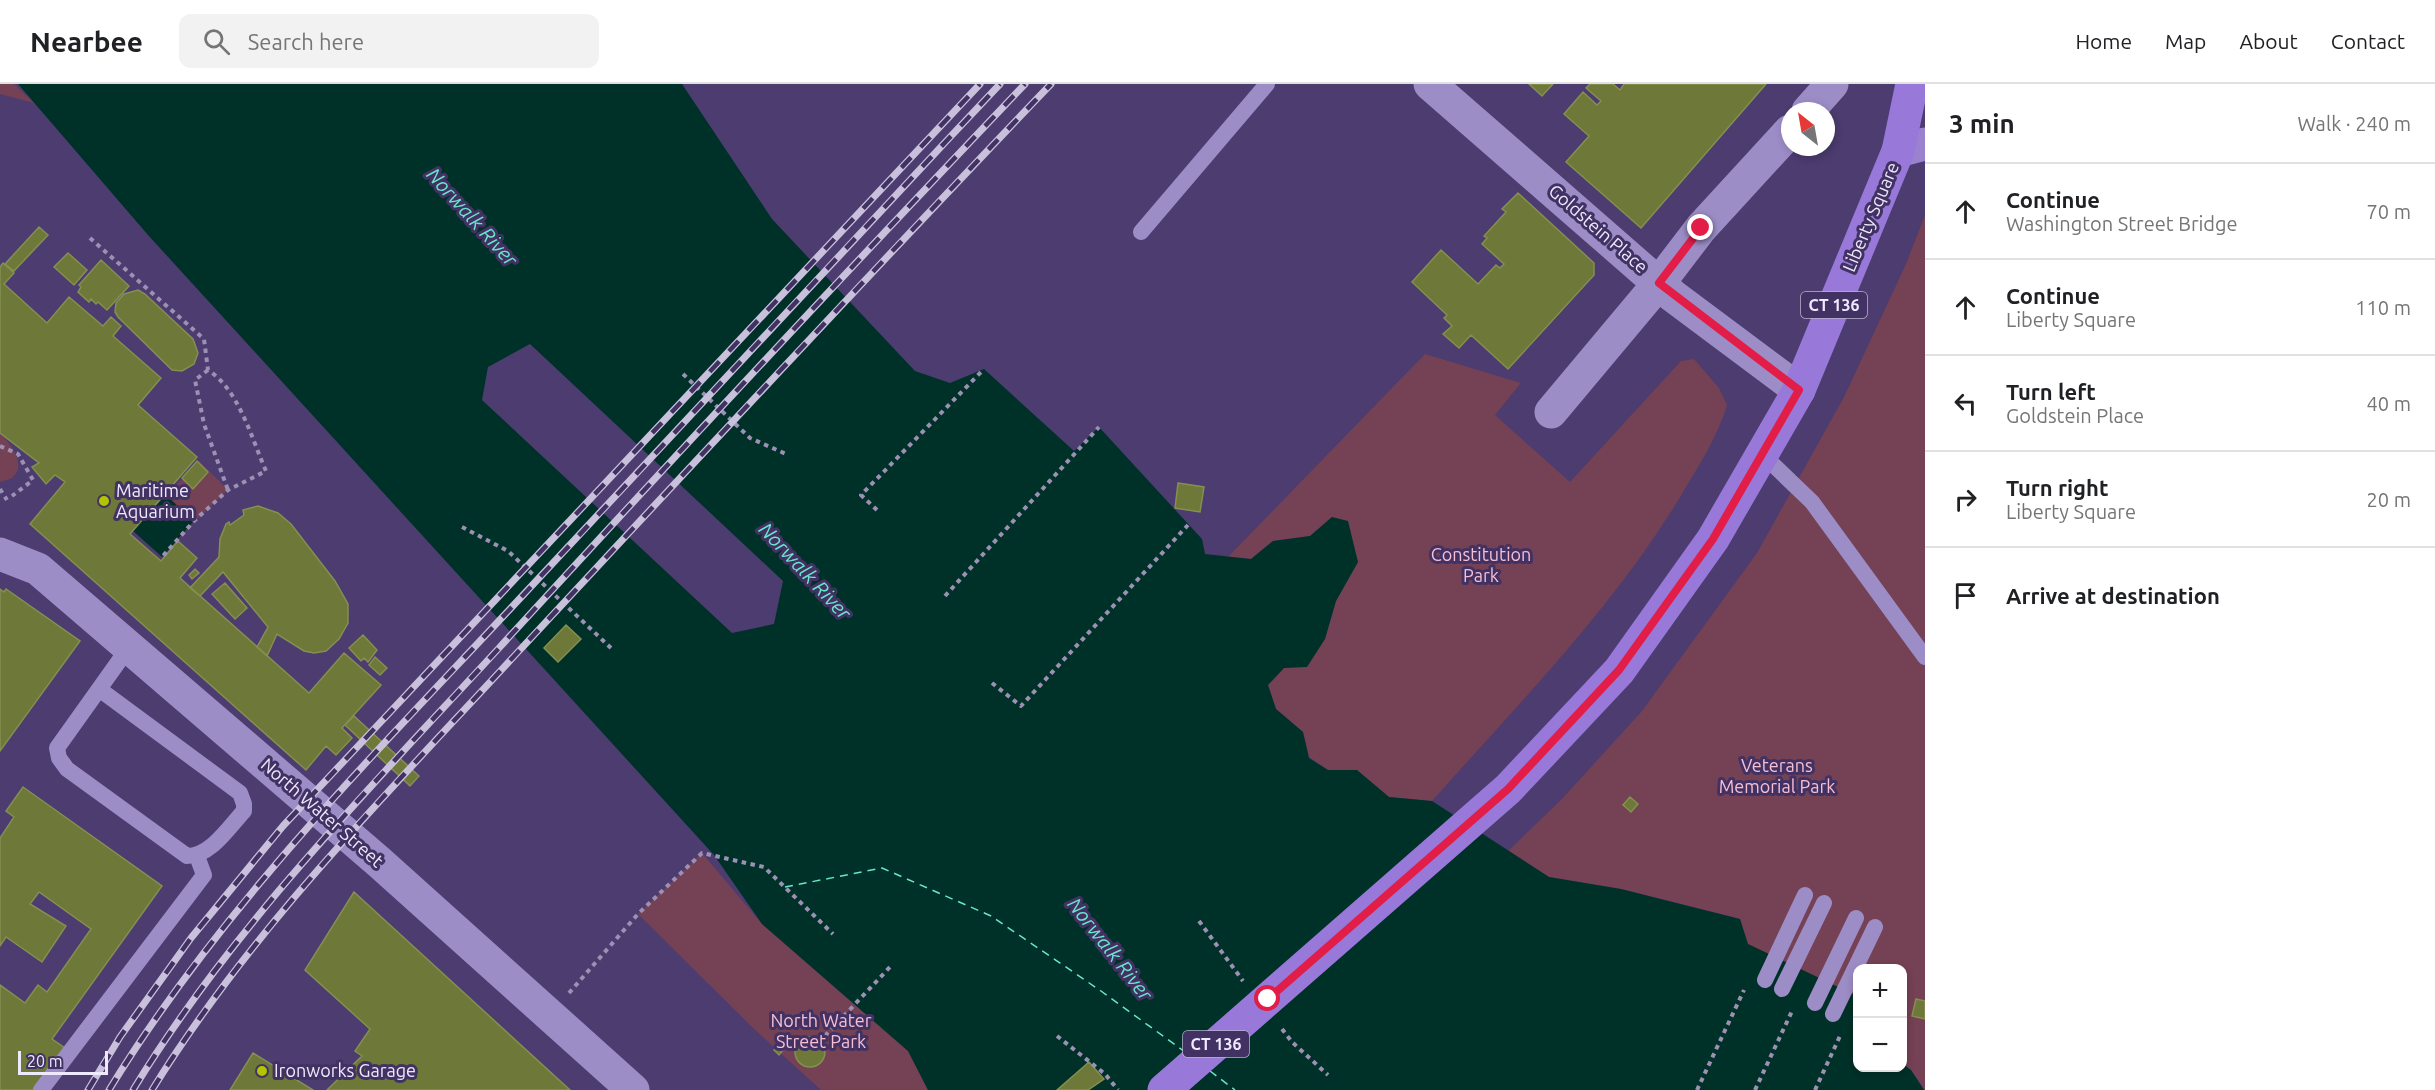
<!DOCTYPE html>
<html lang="en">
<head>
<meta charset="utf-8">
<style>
	:root { --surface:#fff; --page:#f2f2f2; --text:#202124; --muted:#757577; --line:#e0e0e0 }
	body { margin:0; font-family:Ubuntu,sans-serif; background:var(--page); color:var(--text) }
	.controls { position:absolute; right:18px; bottom:18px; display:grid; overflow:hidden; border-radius:12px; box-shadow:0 3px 9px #0003 }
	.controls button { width:54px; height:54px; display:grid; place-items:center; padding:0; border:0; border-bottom:2px solid var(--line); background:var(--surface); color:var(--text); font:30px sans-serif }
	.compass { position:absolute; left:1781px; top:18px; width:54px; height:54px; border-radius:50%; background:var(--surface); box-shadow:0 3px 9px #0003; rotate:329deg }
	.scale { position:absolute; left:18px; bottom:15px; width:90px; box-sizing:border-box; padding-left:6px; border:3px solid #eee9fc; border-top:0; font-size:16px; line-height:21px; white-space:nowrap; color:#eee9fc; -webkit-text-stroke:4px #423264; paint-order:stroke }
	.stop { position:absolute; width:18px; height:18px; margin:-14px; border:4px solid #e11d48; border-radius:50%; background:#fff }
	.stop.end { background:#e11d48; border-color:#fff; box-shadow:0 2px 6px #0008 }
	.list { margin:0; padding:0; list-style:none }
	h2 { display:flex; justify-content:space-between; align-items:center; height:78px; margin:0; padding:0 24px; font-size:26px }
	h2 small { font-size:20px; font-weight:400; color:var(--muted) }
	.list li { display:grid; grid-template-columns:39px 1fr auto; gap:18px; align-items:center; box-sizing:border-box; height:96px; padding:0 24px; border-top:2px solid var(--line) }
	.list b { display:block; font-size:22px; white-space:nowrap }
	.list p { margin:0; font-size:20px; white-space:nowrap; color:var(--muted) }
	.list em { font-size:20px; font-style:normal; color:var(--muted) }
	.icon { flex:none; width:33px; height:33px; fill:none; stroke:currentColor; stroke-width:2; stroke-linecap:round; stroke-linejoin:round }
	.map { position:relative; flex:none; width:1925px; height:1006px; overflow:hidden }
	header { display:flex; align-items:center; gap:36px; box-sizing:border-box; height:84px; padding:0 30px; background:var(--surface); border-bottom:2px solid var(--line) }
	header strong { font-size:28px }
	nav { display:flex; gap:33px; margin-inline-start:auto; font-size:21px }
	.search { width:420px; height:54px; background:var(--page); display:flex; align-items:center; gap:15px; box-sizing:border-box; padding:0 21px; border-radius:12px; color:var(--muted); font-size:22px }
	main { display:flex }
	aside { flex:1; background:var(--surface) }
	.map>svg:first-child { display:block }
</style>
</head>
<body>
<header>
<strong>Nearbee</strong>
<div class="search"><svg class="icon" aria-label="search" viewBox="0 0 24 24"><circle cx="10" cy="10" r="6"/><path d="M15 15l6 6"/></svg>Search here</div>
<nav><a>Home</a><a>Map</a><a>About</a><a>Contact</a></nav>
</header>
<main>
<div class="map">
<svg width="1925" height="1006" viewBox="0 0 1925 1006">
	<rect width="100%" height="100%" fill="#4c3c70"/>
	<path fill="#754154" d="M0,0H14L34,19L0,10Z
		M1925,131V1006L1911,986L1903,980L1902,884H1858L1857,912L1747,860L1740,835L1621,805L1549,793L1508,767L1562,715L1642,627L1757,469L1844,313L1906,180Z
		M1425,270L1521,299L1495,331L1570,398L1681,277L1694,275L1719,304L1727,321C1716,356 1700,379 1682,410C1614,523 1520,618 1432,717L1389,713L1357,686H1328L1309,673L1303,648L1276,625L1268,601L1284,584L1325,555L1336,517L1358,478L1332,433L1310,452L1273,457L1251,475L1228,473Z
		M0,350C10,358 27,381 13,393C10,396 5,396 0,398Z
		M199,377L228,406L194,438L162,473L133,447Z
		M702,769L762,840L908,967L928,1006H821L754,945L638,830Z"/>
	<path fill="#003128" d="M18,0H682L772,135L915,287L950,299L984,285L1074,367L1099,343L1202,455L1205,470L1251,475L1273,457L1310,452L1332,433L1348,437L1358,478L1336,517L1325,555L1307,583L1284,584L1268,601L1276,625L1303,648L1309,674L1328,686H1357L1389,713L1432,717L1549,793L1621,805L1740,835L1748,860L1857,912L1858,984H1902L1903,980L1911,986L1924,1006H928L908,967L762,840L714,771L148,151Z
		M166,411L194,437L162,473L133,447Z"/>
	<path fill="#4c3c70" d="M530,260L783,497L774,540L732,549L482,316L488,283Z"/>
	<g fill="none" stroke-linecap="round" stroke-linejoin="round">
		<path stroke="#69e5ca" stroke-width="1.5" stroke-dasharray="8 6" stroke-linecap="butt" d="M785,803L882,784L991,832L1101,907L1185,968
			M1210,987L1235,1006"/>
	</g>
	<path fill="#6e7839" stroke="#858f51" stroke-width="1.5" d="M1529,0H1553L1542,12Z
		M1590,0H1613L1620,6L1624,0H1766L1641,144L1566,78L1589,52L1564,30L1583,8L1597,21L1601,17L1586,4Z
		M1518,109L1594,179V191L1508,285L1471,251L1459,264L1443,250L1452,242L1444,234L1447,231L1412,198L1441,166L1478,200L1496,181L1500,184L1504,180L1482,160L1487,154L1484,152L1506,128L1502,125Z
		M39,143L48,151L14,187L5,180Z
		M68,169L87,186L74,201L54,183Z
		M101,176L129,202L107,226L98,218L96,220L91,215L89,218L78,208L81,203L79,201Z
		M3,179L14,189L4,200L47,239L69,213L103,242L111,233L121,242L113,252L161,294L138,321L197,373L130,450L161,477L178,457L197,474L180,494L309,609L344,569L381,601L342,644L352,654L336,671L326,662L306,686L30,440L65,398L55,391L46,400L32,383L39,379L0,349V183Z
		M138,206L145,210L193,255L198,269L194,280L182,287L172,286L118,233L115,228L116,219L124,210Z
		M197,377L208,388L193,405L182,394Z
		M1178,399L1204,403L1200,428L1175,424Z
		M258,422L278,429L291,440L335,497L348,520V539L339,555L326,567L314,569L304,567L277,550L267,572L257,563L268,543L223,488L200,512L190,504L219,473L220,455L226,440L229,438L230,441L244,431L243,426Z
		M195,485L199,489L192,495L189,491Z
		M225,499L247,524L235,535L212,510Z
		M0,505L4,508L6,505L80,557L0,667Z
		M566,541L581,555L558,578L544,564Z
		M363,551L377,566L368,578L364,574L361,577L349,564Z
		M375,573L387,584L380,591L369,581Z
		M354,632L419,692L410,702L345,641Z
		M23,703L162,802L52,955L65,964L35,1006H0V901L25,919L38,901L47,908L91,845L39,808L30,820L66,842L42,878L6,853L0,862V754L14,733L6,727Z
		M1630,713L1638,720L1631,728L1623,721Z
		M354,808L570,1006H327L362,972L355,967L370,945L305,886Z
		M1916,915L1925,917V935L1912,932Z
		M795 968a15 15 0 1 1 30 0a15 15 0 1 1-30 0Z
		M779,960L784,965L779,971L774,966Z
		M253,969L313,1006H230Z
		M1089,978L1104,995L1088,1006H1057Z"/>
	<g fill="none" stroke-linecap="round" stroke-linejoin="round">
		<path stroke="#9c91b5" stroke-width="4" stroke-dasharray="4.5 4.5" stroke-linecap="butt" d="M90,154L204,255L208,286C239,306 251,353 266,387L228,406L194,437L162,473
			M208,286L195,296L204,340L228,406
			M683,290L750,354L786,370
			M0,362L18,370L33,396L12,412
			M0,405L7,416
			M877,426L861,411L984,285
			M462,443L508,467L611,564
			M945,512L1099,343
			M992,599L1021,622L1188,441
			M1199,837L1243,897
			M569,909L638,830L702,769L764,783L833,850
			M1282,945L1292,958L1328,991
			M825,952L890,883
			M1057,952L1105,990L1118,1006
			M1697,1006L1744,906
			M1755,1006L1793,925
			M1815,1006L1840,952"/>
		<path stroke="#9d8dc7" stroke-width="16" d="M1141,148L1267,0
			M1762,370L1812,418L1925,573
			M99,605L240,709L244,720V727C229,743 211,772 187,772L67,685L59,674L57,664L129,563
			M1765,896L1805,811
			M1782,905L1824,819
			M1815,919L1856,834
			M1833,930L1875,843
			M41,1006L204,791L197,772"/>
		<path stroke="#9d8dc7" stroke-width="33" d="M1430,0L1673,212L1799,306
			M1808,27L1832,0
			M1551,328L1659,199L1701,144L1790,47
			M0,470L38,485L379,778L633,1006"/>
		<path stroke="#9a82cf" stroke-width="33" d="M1898,67L1925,60"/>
		<path stroke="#9878d8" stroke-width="33" d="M1164,1006L1508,705L1619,587L1713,455L1799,306L1898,67L1912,0"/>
		<g stroke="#c9c1dc" stroke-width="7">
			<path id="rail" d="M88,1006L120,953L191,854L283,742L980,0
				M109,1006C219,826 368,677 511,524C674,350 836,174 1000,0
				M133,1006C233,842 370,704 499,564C673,374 848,186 1025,0
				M152,1006C252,844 389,708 517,569C694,379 871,188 1051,0"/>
		</g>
		<use href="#rail" stroke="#423264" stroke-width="4.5" stroke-dasharray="14" stroke-linecap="butt"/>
	</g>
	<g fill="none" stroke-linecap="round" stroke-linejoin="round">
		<path stroke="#e11d48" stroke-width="8" d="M1268,915L1508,705L1619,586L1713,455L1799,306L1659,199L1701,144"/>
	</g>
	<g fill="#b1c500" stroke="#423264" stroke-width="2">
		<circle cx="104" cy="417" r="6"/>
		<circle cx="262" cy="987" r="6"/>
	</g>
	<g text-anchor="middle" stroke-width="6" stroke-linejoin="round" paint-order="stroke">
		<g fill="#423264" stroke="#bab2ce" stroke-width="1.5">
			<rect x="1801" y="208" width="66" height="26" rx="4.5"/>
			<rect x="1183" y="947" width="66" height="26" rx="4.5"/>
		</g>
		<g font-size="16" font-weight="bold" fill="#eee9fc">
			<text x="1834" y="227">CT 136</text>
			<text x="1216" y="966">CT 136</text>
		</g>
		<g font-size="18" fill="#eee9fc" stroke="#423264">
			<text transform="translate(1871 133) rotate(-67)" y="6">Liberty Square</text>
			<text transform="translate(1598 145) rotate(41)" y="6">Goldstein Place</text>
			<text transform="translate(322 729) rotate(41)" y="6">North Water Street</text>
		</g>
		<g font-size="18" fill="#eee9fc" stroke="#423264" text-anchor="start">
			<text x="116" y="413">Maritime<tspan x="116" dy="21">Aquarium</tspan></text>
			<text x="274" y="993">Ironworks Garage</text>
		</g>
		<g font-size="18" fill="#f8bed2" stroke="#423264">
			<text x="1481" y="477">Constitution<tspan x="1481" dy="21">Park</tspan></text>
			<text x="1777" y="688">Veterans<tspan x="1777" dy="21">Memorial Park</tspan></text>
			<text x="821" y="943">North Water<tspan x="821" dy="21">Street Park</tspan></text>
		</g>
		<g font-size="20" font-style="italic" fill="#69e5ca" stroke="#423264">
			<text transform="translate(472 133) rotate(48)" y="7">Norwalk River</text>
			<text transform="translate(805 487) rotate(47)" y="7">Norwalk River</text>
			<text transform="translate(1110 865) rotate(52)" y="7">Norwalk River</text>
		</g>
	</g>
</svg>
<div class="controls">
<button>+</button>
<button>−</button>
</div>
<svg class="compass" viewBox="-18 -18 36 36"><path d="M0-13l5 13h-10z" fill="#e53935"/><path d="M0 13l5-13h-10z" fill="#757577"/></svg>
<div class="scale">20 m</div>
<div class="stop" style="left:1268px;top:915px"></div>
<div class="stop end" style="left:1701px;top:144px"></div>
</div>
<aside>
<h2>3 min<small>Walk · 240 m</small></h2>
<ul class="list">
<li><svg class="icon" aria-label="ahead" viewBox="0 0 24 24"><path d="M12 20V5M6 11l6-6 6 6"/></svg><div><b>Continue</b><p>Washington Street Bridge</p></div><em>70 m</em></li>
<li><svg class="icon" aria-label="ahead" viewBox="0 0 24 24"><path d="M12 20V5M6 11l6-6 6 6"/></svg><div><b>Continue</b><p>Liberty Square</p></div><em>110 m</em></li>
<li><svg class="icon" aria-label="left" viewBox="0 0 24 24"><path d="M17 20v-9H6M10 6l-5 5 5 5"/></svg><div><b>Turn left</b><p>Goldstein Place</p></div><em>40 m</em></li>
<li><svg class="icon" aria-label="right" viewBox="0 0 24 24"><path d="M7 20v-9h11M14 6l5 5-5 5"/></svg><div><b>Turn right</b><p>Liberty Square</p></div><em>20 m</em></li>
<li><svg class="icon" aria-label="arrive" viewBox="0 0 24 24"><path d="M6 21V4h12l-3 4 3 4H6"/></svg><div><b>Arrive at destination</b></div></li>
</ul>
</aside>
</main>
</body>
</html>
